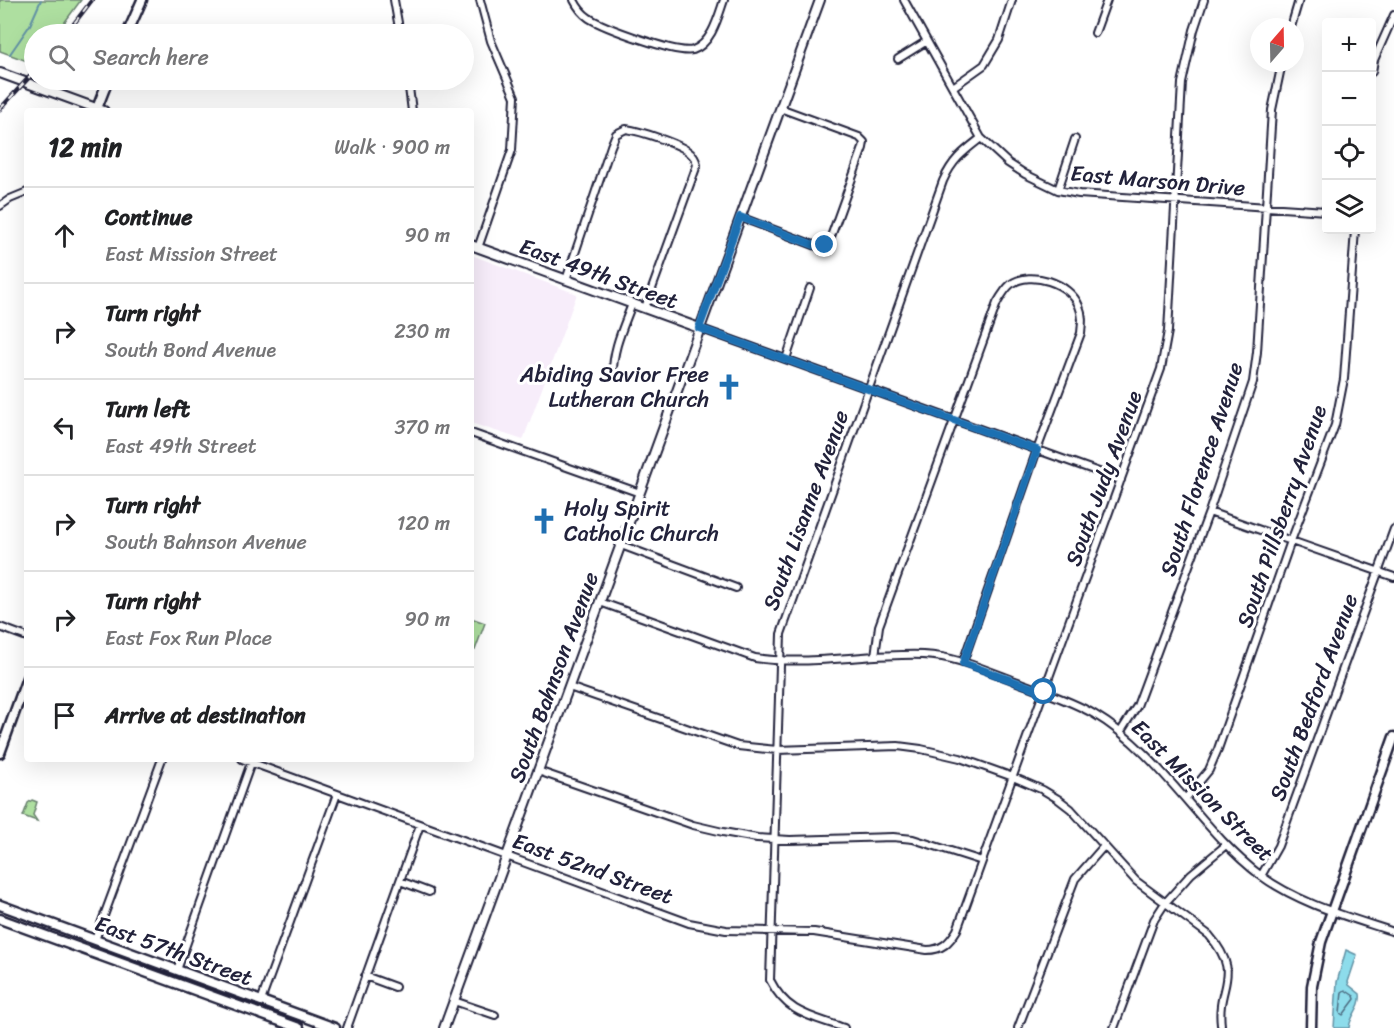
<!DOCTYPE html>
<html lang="en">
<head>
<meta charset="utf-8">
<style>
	:root { --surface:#fff; --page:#f2f2f2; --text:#202124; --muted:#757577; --line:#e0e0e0 }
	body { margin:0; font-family:Sriracha,sans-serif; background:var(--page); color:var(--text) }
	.controls { position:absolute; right:18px; top:18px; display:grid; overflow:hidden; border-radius:6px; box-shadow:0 6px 24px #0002 }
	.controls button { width:54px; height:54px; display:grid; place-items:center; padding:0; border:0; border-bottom:2px solid var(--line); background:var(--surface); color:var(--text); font:30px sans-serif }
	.compass { position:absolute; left:1250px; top:18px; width:54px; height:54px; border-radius:50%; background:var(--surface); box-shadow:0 6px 24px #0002; rotate:20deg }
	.stop { position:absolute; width:18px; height:18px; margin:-14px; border:4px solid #1f6fb2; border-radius:50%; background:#fff }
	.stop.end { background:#1f6fb2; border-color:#fff; box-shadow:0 2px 6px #0008 }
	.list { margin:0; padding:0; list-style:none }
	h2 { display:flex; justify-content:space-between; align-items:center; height:78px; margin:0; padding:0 24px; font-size:26px }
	h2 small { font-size:20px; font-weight:400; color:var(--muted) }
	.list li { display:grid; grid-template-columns:39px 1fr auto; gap:18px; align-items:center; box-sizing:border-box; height:96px; padding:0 24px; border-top:2px solid var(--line) }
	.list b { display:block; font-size:22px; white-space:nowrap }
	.list p { margin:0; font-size:20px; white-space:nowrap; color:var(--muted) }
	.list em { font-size:20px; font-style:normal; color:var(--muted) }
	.icon { flex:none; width:33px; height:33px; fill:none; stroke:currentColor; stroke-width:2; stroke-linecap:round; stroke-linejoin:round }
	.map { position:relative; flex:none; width:1394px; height:1028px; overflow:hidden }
	.search { position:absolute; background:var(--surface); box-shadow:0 6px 24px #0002; left:24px; top:24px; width:450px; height:66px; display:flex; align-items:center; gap:15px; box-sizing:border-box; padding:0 21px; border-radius:33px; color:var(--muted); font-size:22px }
	.panel { position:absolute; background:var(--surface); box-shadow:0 6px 24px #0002; left:24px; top:108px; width:450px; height:654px; border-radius:6px }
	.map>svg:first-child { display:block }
</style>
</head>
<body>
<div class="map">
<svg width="1394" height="1028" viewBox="0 0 1394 1028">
	<rect width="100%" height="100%" fill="#fff"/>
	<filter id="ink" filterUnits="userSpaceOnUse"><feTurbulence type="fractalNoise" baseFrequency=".0167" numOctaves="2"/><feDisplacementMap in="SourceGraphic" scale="12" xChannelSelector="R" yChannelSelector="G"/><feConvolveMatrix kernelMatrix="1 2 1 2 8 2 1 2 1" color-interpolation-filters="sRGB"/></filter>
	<g filter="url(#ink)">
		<path fill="#f7edfa" d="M471,255L577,294L523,440L471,423Z"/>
		<path fill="#aedfa0" stroke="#68806e" stroke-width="1.5" d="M0,0H81L56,34H34V61L32,63L0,51Z
			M471,618L485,623L475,650L471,649Z
			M32,800L37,802L33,815L37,821L23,816L28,803Z"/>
		<path fill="#8ddceb" stroke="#6292a5" stroke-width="1.5" d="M1346,950L1357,955L1348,982L1349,985L1360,994C1362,1007 1350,1015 1349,1028H1334L1337,982Z"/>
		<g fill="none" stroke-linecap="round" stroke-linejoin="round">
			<path stroke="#4d6c81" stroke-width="1.5" d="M1345,990L1354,996L1355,999L1343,1015L1340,1013L1342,992Z"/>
			<path stroke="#6292a5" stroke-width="2" d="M10,54L30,25L41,0"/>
			<g stroke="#22223b" stroke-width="10">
				<path id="minor" d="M394,0L400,34
					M574,0C577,6 583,14 589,18C603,27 678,55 693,50C712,43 718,17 724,0
					M904,0L981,138L1008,163L1025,174L1058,190L1079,194L1326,211
					M1291,27L1299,0
					M1095,33L1107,0
					M898,59L927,41
					M1372,72L1374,60L1394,15
					M408,80L412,111
					M953,87L984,65L999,40L1012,0
					M1058,190L1075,139
					M0,206L10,199L27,192
					M740,217L819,247L825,245L829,242L863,148L864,142L859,137L780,108
					M478,248L512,150L515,97L491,41L480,0
					M566,280L611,146L616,134L626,129C640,131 681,144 690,153C694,156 696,160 697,165L645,308
					M699,328L1121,480
					M786,359L810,288
					M613,376C612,350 623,328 632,304
					M471,433L640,493
					M1209,512L1394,577
					M621,545L736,588
					M600,602L755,658C807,666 870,653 923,655C955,656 986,670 1015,681C1041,691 1070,700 1094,714C1162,754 1199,829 1260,875C1299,904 1349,917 1394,932
					M0,627L27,637
					M875,656L879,626L997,303C1001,296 1005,289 1011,284C1031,270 1070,283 1079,306C1083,315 1082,323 1081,333L1037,450L963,662
					M569,687L738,746L777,750L898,746L921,749L960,758L1013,777L1043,790L1058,799L1071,809L1136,881L1209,935C1244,976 1216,984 1221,1025
					M1121,731L1137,706L1209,512L1253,382L1257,352L1272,110L1282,63
					M242,759L689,923L726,930L814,932L927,950C942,950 949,943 957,930L1161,369L1168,331L1182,83L1194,30L1204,0
					M538,771L693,825L723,832L757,838L790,840L893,837L913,839L982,861
					M1186,798L1209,770L1218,749L1291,541L1335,425L1344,379L1355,230
					M1261,876L1278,846L1394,529
					M400,881L429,892
					M95,940L162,759
					M177,970L251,763
					M365,976L395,987
					M261,1001L337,794
					M454,1001L495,1015
					M347,1028L420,825
					M844,1028C811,1016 787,1014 770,980L781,634L943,181C953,159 963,152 981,138
					M1018,1028L1075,879L1104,846
					M1114,1028L1154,920L1165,903L1191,874L1226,845"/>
			</g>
			<g stroke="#22223b" stroke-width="12">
				<path id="tertiary" d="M0,73L104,111
					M471,245L699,328
					M444,1028L820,0"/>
			</g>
			<g stroke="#22223b" stroke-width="13">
				<path id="secondary" d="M127,34L142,0
					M96,111L108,80
					M0,753L27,678
					M0,905L335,1028
					M0,919L299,1028
					M1311,1028L1312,986L1321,942L1394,737"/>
			</g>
			<use href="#minor" stroke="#fff" stroke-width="6"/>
			<use href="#tertiary" stroke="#fff" stroke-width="8"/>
			<use href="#secondary" stroke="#fff" stroke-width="8"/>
			<g stroke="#22223b" stroke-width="4.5">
				<path id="rail" d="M66,34L92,0
					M0,109L34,72"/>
			</g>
			<use href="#rail" stroke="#fff" stroke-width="2" stroke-dasharray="7" stroke-linecap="butt"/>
		</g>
	</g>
	<g fill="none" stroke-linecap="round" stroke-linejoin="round" filter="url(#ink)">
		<path stroke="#1f6fb2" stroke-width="8" d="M825,245L819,247L740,217L699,328L1037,450L963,663L1044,692"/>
	</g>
	<defs>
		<g id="church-bare" transform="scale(2.07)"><path d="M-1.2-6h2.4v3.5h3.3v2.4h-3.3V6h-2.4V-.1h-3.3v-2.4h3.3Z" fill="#1f6fb2" stroke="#fff" stroke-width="2.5" paint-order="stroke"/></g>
	</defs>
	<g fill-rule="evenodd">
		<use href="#church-bare" x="729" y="387"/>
		<use href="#church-bare" x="544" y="521"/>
	</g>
	<g text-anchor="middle" stroke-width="6" stroke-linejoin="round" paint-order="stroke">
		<g font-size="22" fill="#22223b" stroke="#fff">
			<text transform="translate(1158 180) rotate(5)" y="8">East Marson Drive</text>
			<text transform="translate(599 273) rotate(20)" y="8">East 49th Street</text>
			<text transform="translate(1201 469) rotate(-72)" y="8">South Florence Avenue</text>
			<text transform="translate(1103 478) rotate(-70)" y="8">South Judy Avenue</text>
			<text transform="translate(805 510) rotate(-70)" y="8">South Lisanne Avenue</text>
			<text transform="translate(1281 516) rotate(-71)" y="8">South Pillsberry Avenue</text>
			<text transform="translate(553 677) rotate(-70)" y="8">South Bahnson Avenue</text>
			<text transform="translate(1313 697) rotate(-70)" y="8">South Bedford Avenue</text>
			<text transform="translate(1203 790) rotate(45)" y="8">East Mission Street</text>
			<text transform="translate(593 868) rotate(20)" y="8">East 52nd Street</text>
			<text transform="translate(174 950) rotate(20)" y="8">East 57th Street</text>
		</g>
		<g font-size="22" fill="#22223b" stroke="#fff" text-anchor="end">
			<text x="709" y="382">Abiding Savior Free<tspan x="709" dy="25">Lutheran Church</tspan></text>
			<text x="564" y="516" text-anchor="start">Holy Spirit<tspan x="564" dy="25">Catholic Church</tspan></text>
		</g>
	</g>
</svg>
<div class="controls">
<button>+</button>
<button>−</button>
<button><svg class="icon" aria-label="locate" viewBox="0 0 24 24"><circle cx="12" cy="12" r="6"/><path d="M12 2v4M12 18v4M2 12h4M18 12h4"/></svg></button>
<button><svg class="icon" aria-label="layers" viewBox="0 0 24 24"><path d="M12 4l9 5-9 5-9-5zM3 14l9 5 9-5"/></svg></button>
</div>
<svg class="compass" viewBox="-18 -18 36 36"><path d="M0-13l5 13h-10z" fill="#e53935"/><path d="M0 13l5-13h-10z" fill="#757577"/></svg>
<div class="stop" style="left:1044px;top:692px"></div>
<div class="stop end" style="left:825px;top:245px"></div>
<div class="search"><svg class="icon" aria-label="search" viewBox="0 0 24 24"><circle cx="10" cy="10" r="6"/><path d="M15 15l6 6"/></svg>Search here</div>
<section class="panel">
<h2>12 min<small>Walk · 900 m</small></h2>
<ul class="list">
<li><svg class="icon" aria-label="ahead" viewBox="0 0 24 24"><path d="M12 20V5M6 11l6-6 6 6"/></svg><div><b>Continue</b><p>East Mission Street</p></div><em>90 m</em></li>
<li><svg class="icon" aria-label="right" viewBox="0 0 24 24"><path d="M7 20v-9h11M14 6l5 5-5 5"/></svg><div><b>Turn right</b><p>South Bond Avenue</p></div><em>230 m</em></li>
<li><svg class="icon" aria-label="left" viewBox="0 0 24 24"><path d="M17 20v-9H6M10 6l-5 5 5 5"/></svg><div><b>Turn left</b><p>East 49th Street</p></div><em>370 m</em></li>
<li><svg class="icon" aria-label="right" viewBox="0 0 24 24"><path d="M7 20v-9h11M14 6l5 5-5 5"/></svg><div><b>Turn right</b><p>South Bahnson Avenue</p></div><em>120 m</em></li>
<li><svg class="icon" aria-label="right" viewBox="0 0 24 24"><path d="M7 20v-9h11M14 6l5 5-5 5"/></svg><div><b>Turn right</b><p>East Fox Run Place</p></div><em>90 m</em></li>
<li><svg class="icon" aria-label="arrive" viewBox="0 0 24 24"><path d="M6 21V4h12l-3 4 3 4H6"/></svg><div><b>Arrive at destination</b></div></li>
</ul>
</section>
</div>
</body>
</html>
